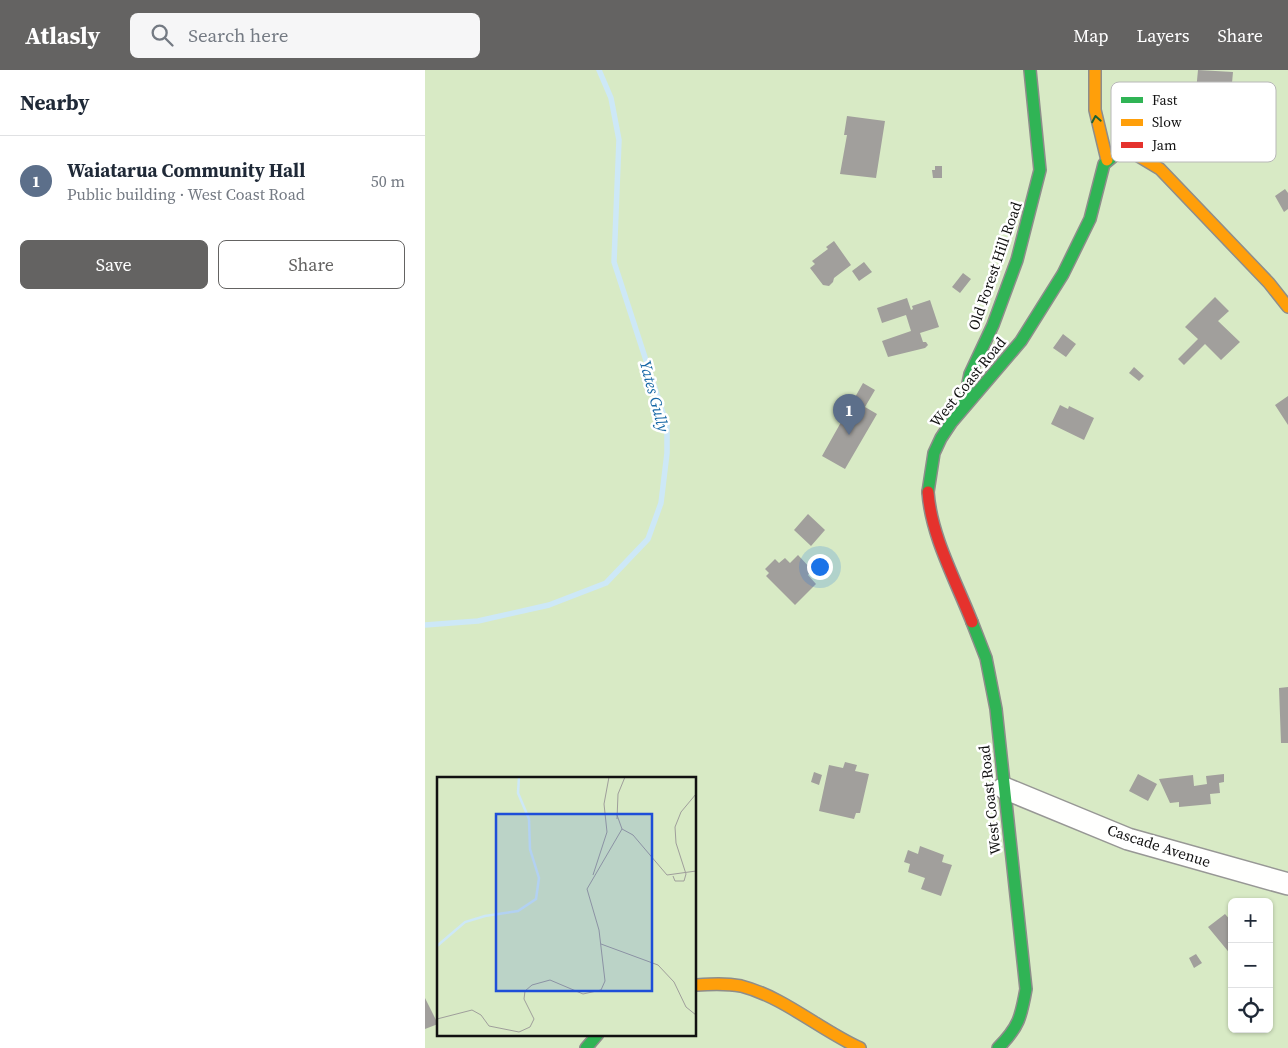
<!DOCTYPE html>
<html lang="en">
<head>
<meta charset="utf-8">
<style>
	:root { --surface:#fff; --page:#f6f6f7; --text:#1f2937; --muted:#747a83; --line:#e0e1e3; --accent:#646362 }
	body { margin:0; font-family:"Source Serif 4",serif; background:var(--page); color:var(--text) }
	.controls { position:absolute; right:15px; bottom:15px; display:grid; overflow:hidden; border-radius:8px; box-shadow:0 1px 4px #0004 }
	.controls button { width:45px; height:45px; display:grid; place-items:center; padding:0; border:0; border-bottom:1px solid var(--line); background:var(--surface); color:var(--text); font:25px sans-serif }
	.you { position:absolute; left:394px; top:496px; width:18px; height:18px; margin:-12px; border:4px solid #fff; border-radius:50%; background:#1a73e8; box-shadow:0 0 0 8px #1a73e833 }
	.badge { display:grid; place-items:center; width:32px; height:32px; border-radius:50%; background:var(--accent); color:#fff; font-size:16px; font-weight:700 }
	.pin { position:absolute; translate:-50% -41px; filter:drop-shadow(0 1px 2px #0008) }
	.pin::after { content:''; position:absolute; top:26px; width:18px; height:15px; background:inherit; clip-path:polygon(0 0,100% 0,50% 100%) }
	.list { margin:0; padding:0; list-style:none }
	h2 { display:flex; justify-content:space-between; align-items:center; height:65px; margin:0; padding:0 20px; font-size:21px }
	h2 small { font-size:16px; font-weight:400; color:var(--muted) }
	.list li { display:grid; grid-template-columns:32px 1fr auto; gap:15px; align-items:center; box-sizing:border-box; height:90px; padding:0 20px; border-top:1px solid var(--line) }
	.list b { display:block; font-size:19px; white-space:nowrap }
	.list p { margin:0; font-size:16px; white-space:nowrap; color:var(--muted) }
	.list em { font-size:16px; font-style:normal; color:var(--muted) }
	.actions { display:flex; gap:10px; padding:15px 20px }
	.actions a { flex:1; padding:11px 0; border:1px solid var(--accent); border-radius:8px; text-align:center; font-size:18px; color:var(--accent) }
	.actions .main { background:var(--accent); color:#fff }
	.icon { flex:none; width:28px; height:28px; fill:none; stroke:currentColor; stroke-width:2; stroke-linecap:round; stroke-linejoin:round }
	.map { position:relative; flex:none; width:863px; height:978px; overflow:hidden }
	header { display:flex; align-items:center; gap:30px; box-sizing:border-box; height:70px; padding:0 25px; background:var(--accent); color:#fff }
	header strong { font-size:24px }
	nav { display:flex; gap:28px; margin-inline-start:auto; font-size:18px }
	.search { width:350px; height:45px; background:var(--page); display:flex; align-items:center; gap:12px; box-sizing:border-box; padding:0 18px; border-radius:8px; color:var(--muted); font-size:19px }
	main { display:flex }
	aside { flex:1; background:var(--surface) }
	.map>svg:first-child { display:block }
</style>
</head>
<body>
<header>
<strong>Atlasly</strong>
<div class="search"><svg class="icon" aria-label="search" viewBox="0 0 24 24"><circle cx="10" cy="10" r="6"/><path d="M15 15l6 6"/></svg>Search here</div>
<nav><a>Map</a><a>Layers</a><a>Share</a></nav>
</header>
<main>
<aside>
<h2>Nearby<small></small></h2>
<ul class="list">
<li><span class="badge" style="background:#5c6f8a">1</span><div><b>Waiatarua Community Hall</b><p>Public building · West Coast Road</p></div><em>50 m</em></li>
</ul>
<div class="actions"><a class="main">Save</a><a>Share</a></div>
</aside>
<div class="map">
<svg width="863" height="978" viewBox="0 0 863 978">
	<rect width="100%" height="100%" fill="#fdfcf7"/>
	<path fill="#d8eac5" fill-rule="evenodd" d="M0,0H863V978H0ZM14,708H270V964H14ZM807,832H844V959H807Z"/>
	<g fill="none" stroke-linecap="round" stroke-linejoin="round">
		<path stroke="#cde8f7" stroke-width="5.5" d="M0,555L53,551L124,535L181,513L223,469L236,433L242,383V355L189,192L194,70L186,28L174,0"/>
	</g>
	<path fill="#a19f9c" d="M773,0L808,2L806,24L771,21Z
		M422,46L460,51L451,108L415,104L422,65H419Z
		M510,96H517V108H508L507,100H510Z
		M860,119L863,123V139L859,142L850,126Z
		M409,171L426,195L409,208L408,212L404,216L398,215L385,198L390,194L387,191L403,179L401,177Z
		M439,192L447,202L434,211L427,201Z
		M538,203L546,209L535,223L527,217Z
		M790,227L804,241L793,251L815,272L796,290L780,274L759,295L753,289L773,269L760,257Z
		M482,228L486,240L488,239L487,236L505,230L514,257L495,263L498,272H501L503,275L500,278L463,287L457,271L486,261L481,245L457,253L452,238Z
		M638,264L651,274L641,287L628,278Z
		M709,297L719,306L714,311L704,303Z
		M438,313L450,320L440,337L452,344L420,399L397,386Z
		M863,326V355L850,335Z
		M635,335L643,339L644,336L669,348L659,370L626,354Z
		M383,444L400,460L386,476L369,460Z
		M373,485L387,500L383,505L391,514L370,535L341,506L344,503L340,499L350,489L354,493L360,488L365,493Z
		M863,617V673H856L854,618Z
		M420,692L432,695L430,701L444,704L435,743H431L429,749L394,741L404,695L418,698Z
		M389,702L397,705L394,715L386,712Z
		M713,704L732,714L723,731L704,721Z
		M799,704V712L794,713L795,723L785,724L786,734L754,737V732L745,733L734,709L768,705L769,716L782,714L781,706Z
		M495,776L519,785L517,792L527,795L516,826L496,819L500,808L483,802L485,794L479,792L483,780L493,784Z
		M800,844L807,852V886L783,857Z
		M771,884L777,893L769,898L764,888Z
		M0,928L13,954L0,959Z"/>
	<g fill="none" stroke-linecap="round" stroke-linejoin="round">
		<g stroke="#979795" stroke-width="24">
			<path id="street" d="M579,718L703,769L863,814"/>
		</g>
		<g stroke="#8e8d8b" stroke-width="14">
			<path id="fast" d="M538,337L545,304L568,255L592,190L615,100L605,0
				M503,422L509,383L516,368L526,353L596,271L638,204L665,149L679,94L691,84H698
				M547,552L561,588L571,639L601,919C596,947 594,957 573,978
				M161,978L173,964"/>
		</g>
		<g stroke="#8e8d8b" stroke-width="14">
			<path id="slow" d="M670,0V40L682,90
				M698,84H710L735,99L844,213L863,237
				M270,915C286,914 300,913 316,916C359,927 395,960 435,978"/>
		</g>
		<g stroke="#8e8d8b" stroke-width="14">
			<path id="jam" d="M503,422C506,466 531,511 547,552"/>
		</g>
		<use href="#street" stroke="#fffffe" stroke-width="21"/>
		<use href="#fast" stroke="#30b455" stroke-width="11"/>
		<use href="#slow" stroke="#ff9f0a" stroke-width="11"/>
		<use href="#jam" stroke="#e5322d" stroke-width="11"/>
	</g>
	<defs><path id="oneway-chevron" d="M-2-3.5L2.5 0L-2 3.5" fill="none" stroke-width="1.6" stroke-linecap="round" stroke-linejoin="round" transform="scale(1.25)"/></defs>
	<use stroke="#206233" href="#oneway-chevron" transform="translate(671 49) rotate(-100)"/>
	<g text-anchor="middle" stroke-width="5" stroke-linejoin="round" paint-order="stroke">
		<g font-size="15" fill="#111" stroke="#fff">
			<text transform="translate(570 196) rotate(-71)" y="5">Old Forest Hill Road</text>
			<text transform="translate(543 312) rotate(-51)" y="5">West Coast Road</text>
			<text transform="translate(565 730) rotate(-96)" y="5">West Coast Road</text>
			<text transform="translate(734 776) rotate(18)" y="5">Cascade Avenue</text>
		</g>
		<g font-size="16" font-style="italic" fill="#1768a6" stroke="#fff">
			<text transform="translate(230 326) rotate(75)" y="6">Yates Gully</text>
		</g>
	</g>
	<g transform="translate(12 707)">
		<rect width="259" height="259" fill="#fdfcf7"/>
		<path d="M0,0H259V258H0Z" fill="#d8eac5"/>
		<path fill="none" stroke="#cde8f7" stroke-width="2.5" d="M0,169L28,145L48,139L81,134L99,122L102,101L93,72L92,42L81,16L82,0"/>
		<path fill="none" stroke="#9f9e9b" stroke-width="1" d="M180,42L181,17L188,0M185,52L196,58L230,98L259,94M156,98L170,55L167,27L172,0M236,99L238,104H247L249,97L239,66L238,50L244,35L259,17M164,167L221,188L237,205L249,230L259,238M0,242L35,233L44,238L52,249L82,255L93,250L97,242L87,222L88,214L95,208L113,203L146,217L164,213L168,204L162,153L150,112L185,52L180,38"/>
		<path fill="#1d4ed8" fill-opacity="0.15" stroke="#1d4ed8" stroke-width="2.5" d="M59,37H215V214H59Z"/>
		<rect width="259" height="259" fill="none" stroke="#111" stroke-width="2.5"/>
	</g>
	<rect x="686" y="12" width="165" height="80" rx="8" fill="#fff" stroke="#b8b8b8" stroke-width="1"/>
	<rect x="696" y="27" width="22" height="6" fill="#30b455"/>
	<rect x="696" y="49" width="22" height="7" fill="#ff9f0a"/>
	<rect x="696" y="72" width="22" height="6" fill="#e5322d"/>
	<g font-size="14" fill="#111">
		<text x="727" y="35">Fast</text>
		<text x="727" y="57">Slow</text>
		<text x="727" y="80">Jam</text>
	</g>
</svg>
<div class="controls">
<button>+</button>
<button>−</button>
<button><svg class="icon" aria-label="locate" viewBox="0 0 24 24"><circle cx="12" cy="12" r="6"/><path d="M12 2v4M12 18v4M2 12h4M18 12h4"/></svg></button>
</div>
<div class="you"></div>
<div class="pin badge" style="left:424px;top:365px;background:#5c6f8a">1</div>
</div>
</main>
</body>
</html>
